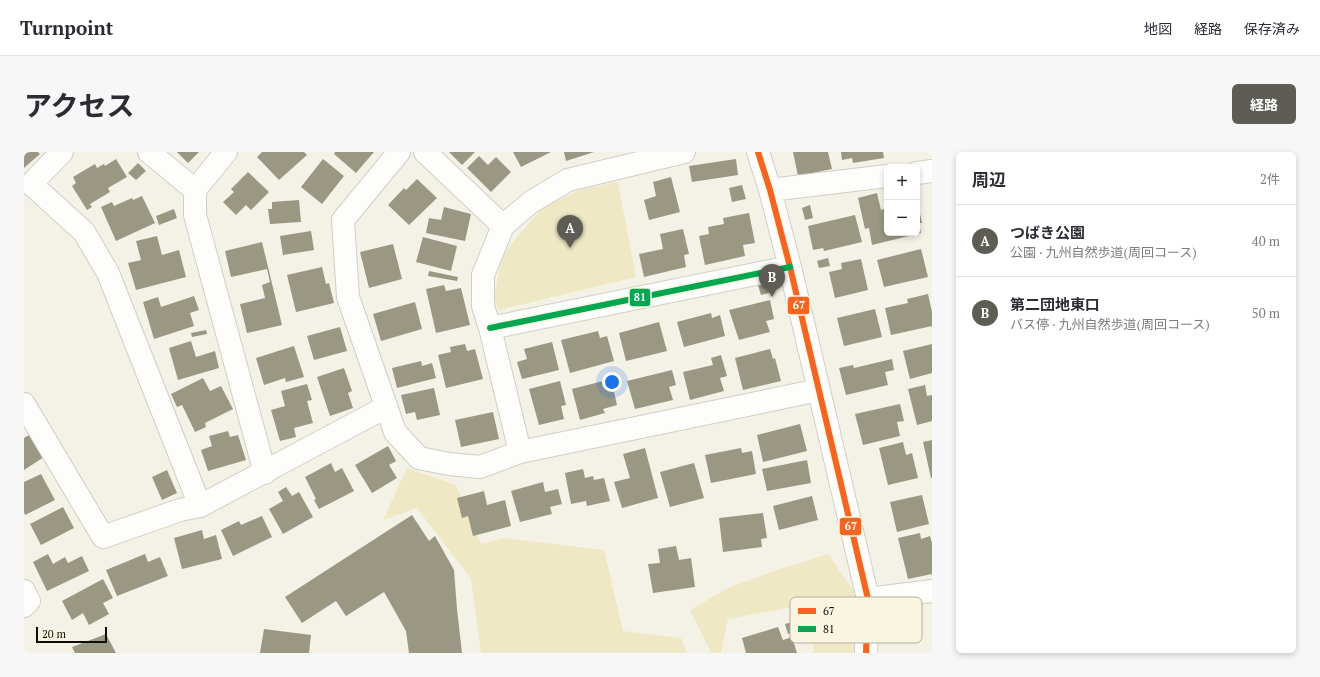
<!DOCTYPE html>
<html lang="ja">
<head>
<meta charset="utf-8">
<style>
	:root { --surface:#fff; --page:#f7f7f7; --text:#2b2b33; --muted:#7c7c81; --line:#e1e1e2; --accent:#5e5d55 }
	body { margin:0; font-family:"PT Serif","Noto Sans JP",serif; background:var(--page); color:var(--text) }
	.controls { position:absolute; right:12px; top:12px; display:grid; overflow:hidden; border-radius:6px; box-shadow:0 2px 6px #0003 }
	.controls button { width:36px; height:36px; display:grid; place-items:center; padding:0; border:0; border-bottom:1px solid var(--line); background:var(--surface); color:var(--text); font:20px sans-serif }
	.scale { position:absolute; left:12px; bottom:10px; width:71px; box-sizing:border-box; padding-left:4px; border:2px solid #0e0d06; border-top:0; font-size:11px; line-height:14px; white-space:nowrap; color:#0e0d06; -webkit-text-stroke:3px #faf5e1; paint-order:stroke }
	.you { position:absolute; left:588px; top:230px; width:14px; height:14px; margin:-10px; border:3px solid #fff; border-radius:50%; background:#1a73e8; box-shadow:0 0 0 6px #1a73e833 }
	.badge { display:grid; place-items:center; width:26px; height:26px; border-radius:50%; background:var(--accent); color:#fff; font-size:13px; font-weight:700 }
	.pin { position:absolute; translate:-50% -33px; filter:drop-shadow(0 1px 2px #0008) }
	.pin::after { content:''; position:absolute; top:21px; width:14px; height:12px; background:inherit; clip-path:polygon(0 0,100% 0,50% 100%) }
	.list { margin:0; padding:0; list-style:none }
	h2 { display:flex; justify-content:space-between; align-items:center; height:52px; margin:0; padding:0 16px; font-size:17px }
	h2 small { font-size:13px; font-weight:400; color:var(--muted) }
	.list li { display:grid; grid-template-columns:26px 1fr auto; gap:12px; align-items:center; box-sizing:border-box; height:72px; padding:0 16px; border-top:1px solid var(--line) }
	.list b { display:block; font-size:15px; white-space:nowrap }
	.list p { margin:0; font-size:13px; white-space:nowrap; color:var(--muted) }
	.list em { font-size:13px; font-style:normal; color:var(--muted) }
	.map { position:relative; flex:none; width:908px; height:501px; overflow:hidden; border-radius:6px }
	header { display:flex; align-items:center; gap:24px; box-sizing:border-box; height:56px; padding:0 20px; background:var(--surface); border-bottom:1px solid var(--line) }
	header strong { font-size:19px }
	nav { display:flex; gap:22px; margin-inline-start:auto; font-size:14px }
	.intro { display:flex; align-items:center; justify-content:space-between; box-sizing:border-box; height:96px; padding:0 24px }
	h1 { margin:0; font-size:28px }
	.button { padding:10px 18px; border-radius:6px; background:var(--accent); color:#fff; font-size:14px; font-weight:700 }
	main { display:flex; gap:24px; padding:0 24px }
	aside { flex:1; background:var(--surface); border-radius:6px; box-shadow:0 2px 6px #0003 }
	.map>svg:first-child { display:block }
</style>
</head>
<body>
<header>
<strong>Turnpoint</strong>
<nav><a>地図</a><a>経路</a><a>保存済み</a></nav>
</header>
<div class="intro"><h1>アクセス</h1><a class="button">経路</a></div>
<main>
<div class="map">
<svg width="908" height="501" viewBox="0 0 908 501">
	<rect width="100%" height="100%" fill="#f4f2e7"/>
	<path fill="#efe8c5" d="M594,30L612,125L475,158L470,145L478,105L492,86L519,55L555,38Z
		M383,316L432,333L457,392L480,386L580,398L599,479L657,486L663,501H457L447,427L393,356L359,368Z
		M804,402L832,442L835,501H789L791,456L779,453L704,467L697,501H687L666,458L704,436L753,418Z"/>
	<path fill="#9a9783" d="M0,0H14L16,2L0,16Z
		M153,0H175L164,11Z
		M238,0H280L283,3L255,28L233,5Z
		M311,0H350L332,21L310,2Z
		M425,0H451L438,13Z
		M489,0H527L497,15Z
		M540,0H570L542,9Z
		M769,0H804L808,17L774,24Z
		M817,0H859L860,6L829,11L828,6L818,8Z
		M455,4L464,13L472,5L487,20L467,40L443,16Z
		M92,7L103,25L84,36L86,40L66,52L68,55L63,58L48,34L52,31L49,25L71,12L73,16L80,12L81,14Z
		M299,7L320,24L298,52L277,35Z
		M712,7L714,23L668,30L665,14Z
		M114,11L122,19L112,28L104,21Z
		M224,20L245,40L227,58L222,53L212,63L199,50L210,40L207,37Z
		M647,25L656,60L625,68L620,48L632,44L629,30Z
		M393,27L413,46L385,73L364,53L380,36L382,38Z
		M718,33L722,47L708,50L705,36Z
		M853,41L857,58L863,56V81H893V63L896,62L898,71H895L897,81L848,93L845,76L841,77L834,46Z
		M118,44L131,71L92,89L77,55L88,50L90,54L108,46L109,48Z
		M275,48L277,70L246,72L244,57H248V50Z
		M786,53L789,66L781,68L778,56Z
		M420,55L447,62L441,89L402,81L405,66L417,68Z
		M150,57L153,66L135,73L132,64Z
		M725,61L731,91L719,93L721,104L681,113L675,84L685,82L684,75L700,72L699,66Z
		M831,63L838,90L800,99L799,96L789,98L784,74Z
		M659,77L665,102L660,103L662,115L620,125L615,102L639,97L636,82Z
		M287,79L290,98L259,103L256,84Z
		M133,84L138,103L155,98L162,125L112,138L104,111L117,108L112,89Z
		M399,85L433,94L427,119L392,110Z
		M238,90L258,173L223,181L216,152L241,146L238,133L246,130L243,117L207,125L201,99Z
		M369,92L378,127L345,136L336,100Z
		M897,97L904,125L860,135L853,108Z
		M804,106L806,114L795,116L793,109Z
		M837,107L844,138L811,146L805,120L818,117L817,111Z
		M298,115L302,132L305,131L310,151L272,160L263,123Z
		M405,119L434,125L433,129L404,124Z
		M742,131L745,141L737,143L734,133Z
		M420,133L422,139L437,136L446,173L412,181L402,137Z
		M904,142L908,160V174L867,183L861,156L884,151L883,147Z
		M170,144L175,158L166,161L170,174L130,187L119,150L134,145L137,155Z
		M746,148L750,167L742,169L746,180L715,188L705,158Z
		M391,150L398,177L357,189L349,162Z
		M851,157L858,185L820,194L813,166Z
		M687,161L688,166L696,163L701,184L660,195L653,170Z
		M635,170L643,199L602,209L595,181Z
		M316,175L323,199L290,208L283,184Z
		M182,178L183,182L168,185L167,181Z
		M574,179L576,186L583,184L590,209L546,221L537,188Z
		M167,189L172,205L191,199L195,216L154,228L145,196Z
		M528,190L535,218L498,227L493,210L503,207L500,197Z
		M441,192L443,199L451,197L459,227L422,236L414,203L427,200L426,195Z
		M908,192V221L886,227L879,199Z
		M270,194L280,225L262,230L261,226L240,233L232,206Z
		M746,197L749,207L751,206L757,229L719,238L711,206Z
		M697,203L703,224L696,226L700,239L666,248L659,220L689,213L687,206Z
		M868,207L870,218L861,220L864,233L822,243L815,216L829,213L830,216Z
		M397,209L398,214L408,211L412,226L373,236L368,216Z
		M320,216L328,239L324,241L329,256L306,264L293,225Z
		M648,218L652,233L645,235L649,248L611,257L603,229Z
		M179,226L186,239L197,234L209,257L181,271L182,275L171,280L158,253L153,255L147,242Z
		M587,227L593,253L579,257L581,261L556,268L548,237Z
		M536,229L542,253L537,254L540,267L515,273L505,237Z
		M283,232L288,248L283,249L289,271L270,276L272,285L256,289L247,258L261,254L257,239Z
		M901,233L903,244L908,243V269L893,273L884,237Z
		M410,236L416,263L393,268L391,260L382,262L377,243Z
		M876,252L880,269L873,270L876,284L839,293L831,262Z
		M469,260L475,287L437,295L431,268Z
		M776,272L783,299L739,310L733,283Z
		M204,279L206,285L214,283L222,308L184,319L177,298L188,294L185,284Z
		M5,283L20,305L0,318V286Z
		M908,288V326H907L899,290Z
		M879,290L882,303L888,301L894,326L864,333L855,296Z
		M364,294L372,309L365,313L373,326L348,341L331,313Z
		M621,296L634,346L598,356L590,330L606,326L599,302Z
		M717,296L718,301L728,299L732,322L687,331L681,303Z
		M783,308L787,331L743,339L738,317Z
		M307,311L311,320L318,316L330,339L295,357L290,348L292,347L281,325Z
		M670,311L680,346L646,355L636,320Z
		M559,317L561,326L569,324L570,328L580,326L586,349L563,354L562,349L547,352L541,321Z
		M143,318L153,341L138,348L128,325Z
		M17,322L31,348L1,363L0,360V330Z
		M519,330L521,340L534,337L538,352L526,355L528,362L496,370L487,339Z
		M262,335L268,344L275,340L289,365L259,382L245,357L259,349L254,340Z
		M460,339L463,353L481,348L487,374L449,384L444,364L438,366L433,346Z
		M898,343L905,372L873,380L866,350Z
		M788,344L794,368L755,378L749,354Z
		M39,355L50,376L17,393L6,372Z
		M739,361L743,386L737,387L738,395L699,400L695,366Z
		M388,363L405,389L411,384L430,418L433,457L438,501H385L382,479L360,440L322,464L312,449L278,471L261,445Z
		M238,364L248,385L209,404L197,378L215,369L217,373Z
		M178,378L180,387L192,383L198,407L158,417L150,386Z
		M896,381L897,387L906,384L908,391V422L884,427L874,386Z
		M652,394L655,408L667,406L671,435L629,441L624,412L636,411L634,397Z
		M24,402L29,412L41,405L44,411L58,404L65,419L23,439L9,410Z
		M121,402L124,410L136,405L144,424L93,444L82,418Z
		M79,427L89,446L79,451L85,462L65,473L59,461L48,468L38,449Z
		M769,470L772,479L764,482L761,472Z
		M754,475L759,488L768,485L773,501H722L718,486Z
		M240,477L287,483L285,501H236Z
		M82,482L92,501H51L48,495Z"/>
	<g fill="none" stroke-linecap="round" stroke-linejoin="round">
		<g stroke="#d0cec6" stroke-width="24">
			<path id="minor" d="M38,0L7,32L60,80L84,121L176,354L362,255
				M125,0L171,38
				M202,0L171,38V63L241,321
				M375,0L319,68L324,145L371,280L395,306L425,312L456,315L496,300L795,238
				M401,0L479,74
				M734,0L746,38L766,115L844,447L842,501
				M893,21L908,19
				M746,38L863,24
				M466,176L766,115
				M0,252L79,385L156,358L176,354
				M496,300L466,176L459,154V123L479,74L507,50L544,28L660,0
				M0,439L5,449L0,454
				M844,447L908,439"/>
		</g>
		<use href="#minor" stroke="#fdfdfb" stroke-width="22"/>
		<g stroke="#faf5e1" stroke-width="9">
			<path id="bus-1" d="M734,0L746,38L766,115L844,447L842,501"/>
		</g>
		<g stroke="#faf5e1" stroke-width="9">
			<path id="bus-2" d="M466,176L766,115"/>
		</g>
		<use href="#bus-1" stroke="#f26522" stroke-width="6"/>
		<use href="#bus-2" stroke="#00a651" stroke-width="6"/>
	</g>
	<rect x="766" y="445" width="132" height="46" rx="6" fill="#faf5e1" stroke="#b3af9f" stroke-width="1"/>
	<rect x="774" y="456" width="18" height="6" fill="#f26522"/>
	<rect x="774" y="474" width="18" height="6" fill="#00a651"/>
	<g font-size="11" fill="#0e0d06">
		<text x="799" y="463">67</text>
		<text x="799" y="481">81</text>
	</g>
	<g stroke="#faf5e1" stroke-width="1.5">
		<rect x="605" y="136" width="22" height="19" rx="4" fill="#00a651"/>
		<rect x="763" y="144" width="23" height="19" rx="4" fill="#f26522"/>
		<rect x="815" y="365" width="23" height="19" rx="4" fill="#f26522"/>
	</g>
	<g font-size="11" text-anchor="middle" font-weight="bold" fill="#fff">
		<text x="616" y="149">81</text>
		<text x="775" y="157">67</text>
		<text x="827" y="378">67</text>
	</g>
</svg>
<div class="controls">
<button>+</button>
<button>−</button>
</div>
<div class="scale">20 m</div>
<div class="you"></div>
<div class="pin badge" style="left:546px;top:96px">A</div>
<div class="pin badge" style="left:748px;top:145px">B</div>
</div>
<aside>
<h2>周辺<small>2件</small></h2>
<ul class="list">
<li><span class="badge">A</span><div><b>つばき公園</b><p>公園 · 九州自然歩道(周回コース)</p></div><em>40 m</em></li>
<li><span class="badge">B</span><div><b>第二団地東口</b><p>バス停 · 九州自然歩道(周回コース)</p></div><em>50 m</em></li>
</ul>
</aside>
</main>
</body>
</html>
